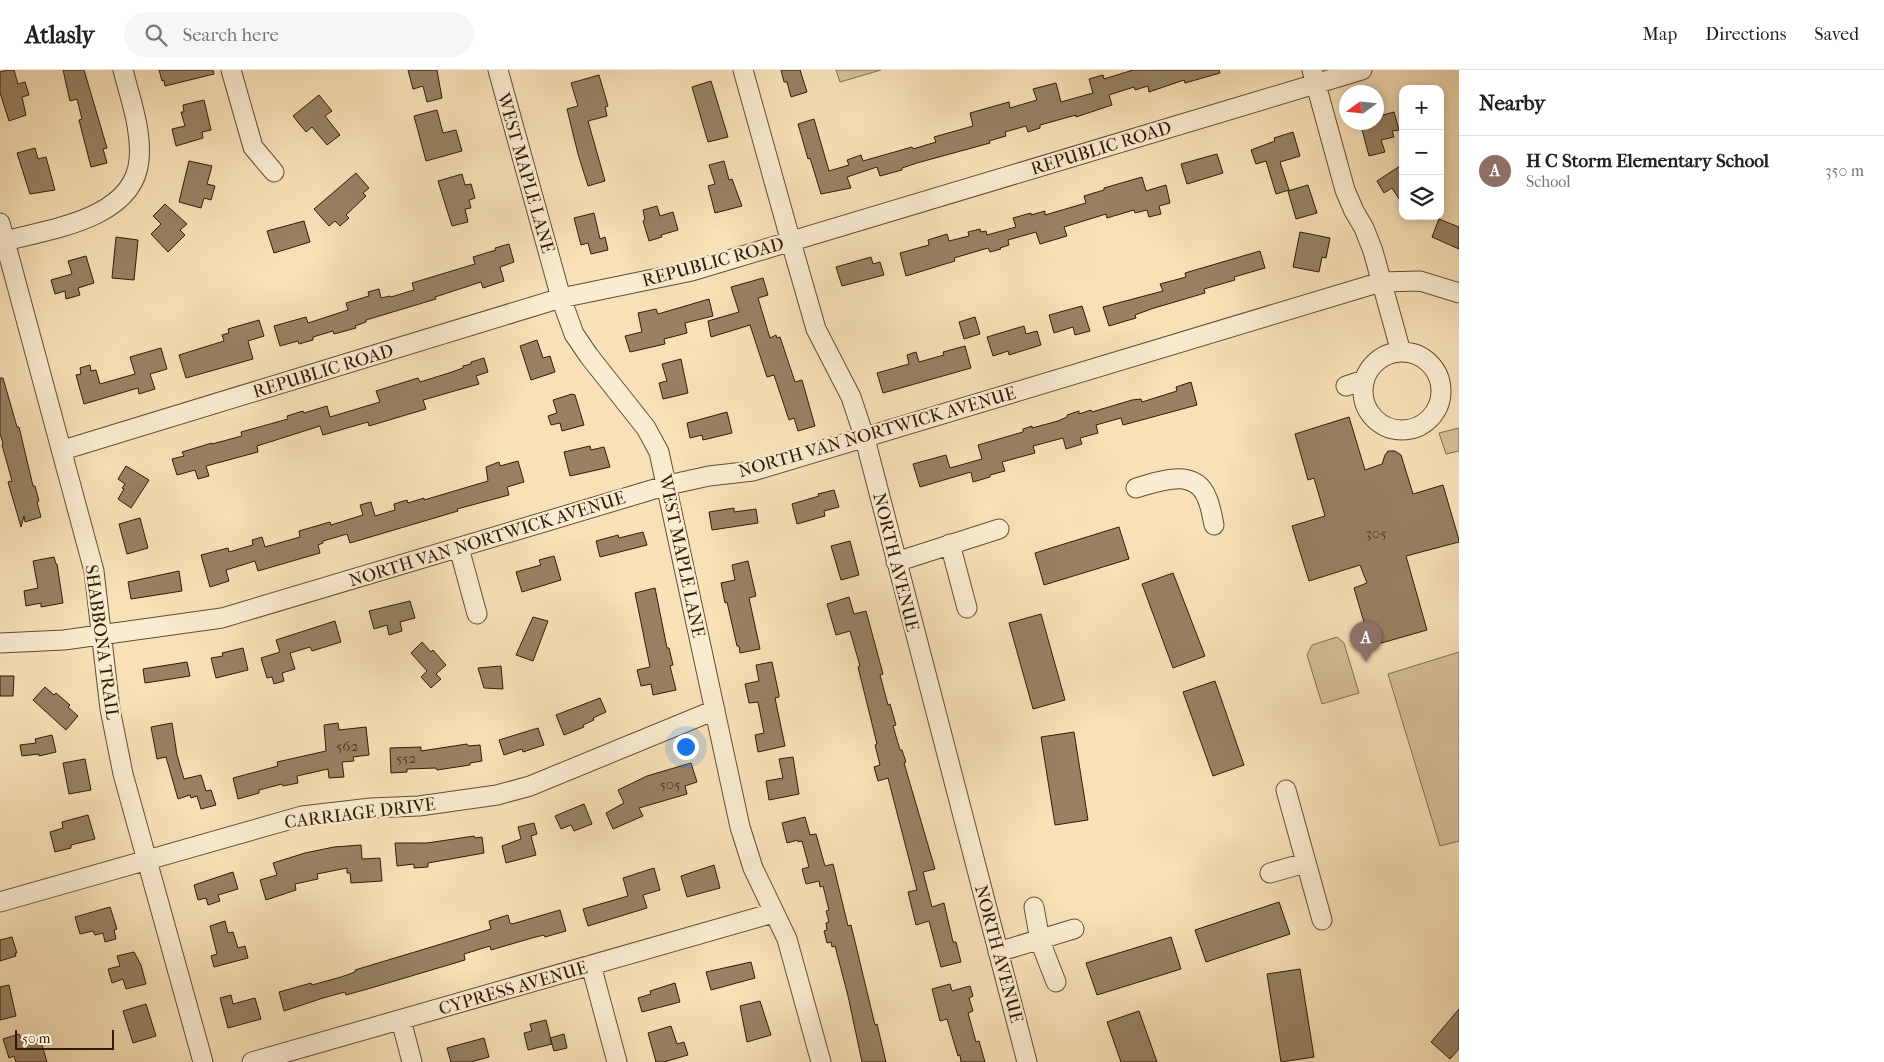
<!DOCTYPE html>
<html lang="en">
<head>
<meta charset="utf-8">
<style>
	:root { --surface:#fff; --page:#f6f6f6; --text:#202124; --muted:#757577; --line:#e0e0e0; --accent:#111827 }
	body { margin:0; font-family:"IM FELL French Canon",serif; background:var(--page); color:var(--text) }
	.controls { position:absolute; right:15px; top:15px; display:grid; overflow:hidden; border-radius:10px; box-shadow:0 2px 8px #0003 }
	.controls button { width:45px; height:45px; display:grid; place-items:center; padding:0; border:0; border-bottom:1px solid var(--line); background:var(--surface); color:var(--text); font:25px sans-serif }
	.compass { position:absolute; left:1339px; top:15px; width:45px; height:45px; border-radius:50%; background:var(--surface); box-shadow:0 2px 8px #0003; rotate:255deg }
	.scale { position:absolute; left:15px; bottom:12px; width:99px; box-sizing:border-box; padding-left:5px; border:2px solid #301b08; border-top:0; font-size:14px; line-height:18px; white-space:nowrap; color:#301b08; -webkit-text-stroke:4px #faecd0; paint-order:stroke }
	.you { position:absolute; left:685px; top:676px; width:18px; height:18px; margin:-12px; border:4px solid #fff; border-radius:50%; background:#1a73e8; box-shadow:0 0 0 8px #1a73e833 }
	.badge { display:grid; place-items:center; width:32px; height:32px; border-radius:50%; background:var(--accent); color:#fff; font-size:16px; font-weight:700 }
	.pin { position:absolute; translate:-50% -41px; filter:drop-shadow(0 1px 2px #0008) }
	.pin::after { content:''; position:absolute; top:26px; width:18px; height:15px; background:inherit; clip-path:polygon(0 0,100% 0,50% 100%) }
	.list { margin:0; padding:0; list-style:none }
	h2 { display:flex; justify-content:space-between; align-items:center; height:65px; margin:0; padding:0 20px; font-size:21px }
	h2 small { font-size:16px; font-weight:400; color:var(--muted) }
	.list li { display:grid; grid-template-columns:32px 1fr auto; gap:15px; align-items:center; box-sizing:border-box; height:70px; padding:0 20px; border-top:1px solid var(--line) }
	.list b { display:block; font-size:19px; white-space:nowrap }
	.list p { margin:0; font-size:16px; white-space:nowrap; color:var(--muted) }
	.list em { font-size:16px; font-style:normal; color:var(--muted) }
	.icon { flex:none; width:28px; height:28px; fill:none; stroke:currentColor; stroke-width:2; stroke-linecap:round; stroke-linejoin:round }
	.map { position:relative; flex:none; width:1459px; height:992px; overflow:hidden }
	header { display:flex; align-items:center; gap:30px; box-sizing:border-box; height:70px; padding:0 25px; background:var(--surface); border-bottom:1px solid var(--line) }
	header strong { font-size:24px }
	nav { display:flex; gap:28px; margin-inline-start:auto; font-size:18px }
	.search { width:350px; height:45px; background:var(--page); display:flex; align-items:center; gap:12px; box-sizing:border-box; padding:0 18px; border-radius:28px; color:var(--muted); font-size:19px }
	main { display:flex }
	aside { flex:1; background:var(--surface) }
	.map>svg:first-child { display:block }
</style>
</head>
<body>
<header>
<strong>Atlasly</strong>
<div class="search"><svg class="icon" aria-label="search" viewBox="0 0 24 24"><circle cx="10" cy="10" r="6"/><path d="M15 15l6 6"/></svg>Search here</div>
<nav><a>Map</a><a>Directions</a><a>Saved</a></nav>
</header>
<main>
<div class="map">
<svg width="1459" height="992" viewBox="0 0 1459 992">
	<rect width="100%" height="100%" fill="#f8e1b7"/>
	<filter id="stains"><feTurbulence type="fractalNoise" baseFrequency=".004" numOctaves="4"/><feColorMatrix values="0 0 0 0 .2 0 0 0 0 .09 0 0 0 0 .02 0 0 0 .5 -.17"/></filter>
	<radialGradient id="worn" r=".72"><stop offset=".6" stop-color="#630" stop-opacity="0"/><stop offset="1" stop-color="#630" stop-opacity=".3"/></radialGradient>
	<path fill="#d6bf99" stroke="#836d50" d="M836,0H881L840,12Z
		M1459,358V381L1446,384L1439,363Z
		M1337,567L1344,573L1359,623L1322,634L1307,585L1312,575Z
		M1459,582V771L1440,776L1388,604Z"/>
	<path fill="#988263" stroke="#301b08" d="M8,0H14L18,14L25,12L29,25L22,27L26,45L9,51L0,23V2Z
		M63,0H84L107,78L103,79L107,93L91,97L79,50L82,49L77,29L70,31Z
		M159,0H213L214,4L165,16L164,10L162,11Z
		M408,0H437L442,28L427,32L423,16L413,19Z
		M781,0H800L807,22L791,27L787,12H784Z
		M1133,0H1219L1220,3L1185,13L1184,10L1149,22L1148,16L1135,20L1134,17L1109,25L1112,35L1076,47V45L1040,55V58L1028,62L1026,56L1005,62L1006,66L989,71L990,73L917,93L902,98V100L880,106L877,97L847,107L851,118L821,124L810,88L808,89L798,54L814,49L829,101L849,95L847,90L861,85L863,91L912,77L913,79L936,72L934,67L973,56L970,43L1009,32L1010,38L1037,30L1033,19L1056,13L1061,32L1093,23L1089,9L1103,5L1104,9Z
		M599,5L608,36L605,37L607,46L588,51L605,111L588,116L578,84L567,39L578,36L571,13Z
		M711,11L728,67L708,72L692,17Z
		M319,25L332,41L325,46L340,65L327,75L312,57L306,62L293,46Z
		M204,30L211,60L202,62L203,68L176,76L172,59L185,56L181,42H184L183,35Z
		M437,40L443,63L456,60L462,81L426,91L414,46Z
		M1394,42L1399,60L1392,61L1394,67L1381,70L1385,82L1369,86L1360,52H1376V47Z
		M1293,62L1300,86L1280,92L1289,120L1276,124L1266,91L1256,94L1251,80L1275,71L1274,68Z
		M35,78L38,89L46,87L55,120L30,124L17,83Z
		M1217,84L1223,103L1187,114L1181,94Z
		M189,91L212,96L207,114L215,116L211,130L204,128L201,138L179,132Z
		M724,91L729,110L732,109L742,136L715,143L708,116L715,114L709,95Z
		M1403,94V135L1392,118L1384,123L1377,111Z
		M356,103L369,118L363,123L366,126L346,145L349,148L340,156L335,151L329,156L314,139Z
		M462,104L465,115L471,114L475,128L469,130L471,138L465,139L468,152L452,156L438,111Z
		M1142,107L1146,121L1166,115L1170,133L1159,136L1161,144L1149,147L1147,140L1135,143L1134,140L1107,148L1106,144L1064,157L1067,166L1040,174L1036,162L1008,170L1009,175L1000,178L1001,179L990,182L988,178L954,188L955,191L906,206L900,183L929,175L928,170L947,164L949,171L969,166L968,162L980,159L981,162L986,161L987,165L1016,157L1013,148L1031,143V145L1045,141V145L1086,133L1084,126L1104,120V118Z
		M1308,115L1317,143L1296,149L1288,121Z
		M165,134L187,154L180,160L185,165L168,182L151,164L161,154L153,146Z
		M657,136L660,146L673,142L678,160L661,165L662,167L649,171L643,151L645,150L643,140Z
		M594,143L600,169L605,167L608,180L591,184L588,173L581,175L574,148Z
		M1439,149L1459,157V179L1432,167Z
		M304,151L310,172L274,183L267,161Z
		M1300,162L1330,168L1326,188L1322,187L1319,202L1293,197Z
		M116,167L138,170L134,210L112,208Z
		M509,174L514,192L500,197L504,211L483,218L481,212L435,227L436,229L366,250V252L355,256L356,258L334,264L333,261L313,267V270L299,274L298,271L280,276L274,256L306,247L308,253L348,240L346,233L369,226L368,222L379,219L381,228L390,226L391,227L414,220L412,213L475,194L473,187L496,180L495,178Z
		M1260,181L1265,198L1234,207L1235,210L1204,219L1205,223L1151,239L1135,245L1136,248L1109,256L1103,237L1163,221L1160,214L1186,207L1185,203Z
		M86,186L94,213L78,218L80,225L66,229L65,221L55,224L51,210L72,204L68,191Z
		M871,187L873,194L880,192L884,205L842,216L836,197Z
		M763,208L768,225L758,228L770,268L776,265L777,268L780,267L795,312L802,310L815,356L798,361L794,348L789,350L774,305L767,307L750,255L711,267L708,251L739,242L731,217Z
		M709,229L713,246L685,253L687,263L664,269L665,274L630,282L625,266L642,262L638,243L656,239L658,244Z
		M1082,236L1090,261L1075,265L1073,257L1054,263L1049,245Z
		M975,247L980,264L964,269L959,252Z
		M259,250L264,266L248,271L253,289L186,308L179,285L224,271L222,265L229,263L228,259Z
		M1024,256L1026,264L1037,261L1041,275L1009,285L1008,281L993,286L987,267Z
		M537,270L543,288L550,286L555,302L531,310L520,276Z
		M965,276L971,298L883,323L877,303L909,294L907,285L916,282L919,292L944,285L943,282Z
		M161,278L167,299L150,304L155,319L139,324L138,318L84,334L76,305L81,304L80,298L90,295L91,301L96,300L100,314L135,304L130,287Z
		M484,288L488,302L476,306L479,314L423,330L426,339L369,356L368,352L323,365L320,356L257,376L258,382L206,396L209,406L198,409L195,400L177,405L172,389L184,386L182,382L212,373V374L242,366L241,362L288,349L287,346L303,341L304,343L327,336L330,347L380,332L376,321L418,308L420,312L452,302L463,298V296L471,294V292Z
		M681,289L688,323L663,329L659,313L667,311L662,294Z
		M0,308H3L17,357H19L33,416H35L39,431L37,432L41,447L25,452L24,446L21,457L8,412L12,411L2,375L3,374L0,363Z
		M1191,312L1197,335L1123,355L1121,348L1096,355L1098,363L1080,368L1082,374L1066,379L1063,368L1033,376L1035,383L1002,392L1005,401L990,405V407L973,412L971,402L920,417L913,394L946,385L950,398L982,389L978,375L1023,362V359L1032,356V358L1058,351L1067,347V345L1079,341V344L1091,340L1092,342L1132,330L1141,329L1142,332L1177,321L1176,317Z
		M572,324L575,325L584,355L562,361L560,353L551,355L548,346L557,343L553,330Z
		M727,342L732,363L703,370L702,365L690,368L687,353Z
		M1349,347L1365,400L1382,394L1385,385L1388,381H1395L1401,385L1413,424L1443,415L1459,470V472L1406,486L1427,560L1371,576L1354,518L1367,513L1360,495L1309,511L1292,456L1325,446L1314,408L1308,410L1295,364Z
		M590,376L591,380L604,377L610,397L570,406L564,382Z
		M518,391L524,412L507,417L509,425L457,439L458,441L350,473L347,464L323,471V473L318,475L320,483L258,501L255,491L226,500L229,511L210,517L201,485L228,478L229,482L253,475L252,470L262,467L265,477L300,467L299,461L330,452L331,455L363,445L360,435L371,432L375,446L395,440L394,434L407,430L408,433L424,428V430L488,411L486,397L499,392L500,396Z
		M126,396L149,410L131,438L118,429L124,419L122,418L125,414L118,409Z
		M834,420L839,437L824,441L825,446L797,454L792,434L819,426L818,424Z
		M734,438V442L756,439L758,453L712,460L709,442Z
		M140,448L148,478L127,484L119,454Z
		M1119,457L1129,489L1044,515L1035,483Z
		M643,462L647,475L600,487L596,471L618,465L619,468Z
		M850,471L859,505L841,510L831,476Z
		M554,486L561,510L522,522L516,502L541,495L539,490Z
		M54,487L56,494H57L63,533L41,537V533L26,536L24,521L38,518L33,491Z
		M748,491L756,526L749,528L760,579L740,583L739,576H737L727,532L725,533L721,513L735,510L732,495Z
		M179,501L182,521L131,529L128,512Z
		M1173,503L1205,586L1173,598L1142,514Z
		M655,518L667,578H669L673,595L670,596L676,620L653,625L651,614L641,616L637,600L650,597L635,523Z
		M849,527L854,544L866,541L883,604L880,605L888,635L890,634L896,655L893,656L900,680H902L906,692L904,693L935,799L923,802L932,837L944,833L953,872H956L961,892L941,897L929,851L916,855L908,822L917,820L888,708L878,711L874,697L880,695L875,675L877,674L858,597L860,596L850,561L836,565L827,534Z
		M410,531L415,548L400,552L402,561L389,565L387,555L374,559L369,541Z
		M1041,544L1065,630L1033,639L1009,553Z
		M533,547L548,551L533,591L516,585Z
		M335,551L341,572L312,581L310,577L290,583L295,599L282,603L284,611L274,614L272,607L267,608L261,588L280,582L276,570Z
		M422,572L431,582L433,580L446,595L436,604L441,609L431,618L421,607L427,601L411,583Z
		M243,578L248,600L216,608L211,588L223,586L222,583Z
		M187,592L190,606L145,613L143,599Z
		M772,592L779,625V627L775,628L785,676L758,682L755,665L764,663L758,632L749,633L745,614L759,611L756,595Z
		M501,596L503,619L484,618L478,598Z
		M0,606H14L13,626H0Z
		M1215,611L1244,695L1213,706L1183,622Z
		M45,617L54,625L56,623L70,635L68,637L78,646L66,660L33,630Z
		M600,628L606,642L593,648L594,650L583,655L584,657L564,665L556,645Z
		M172,653L177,685L184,709L201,705L206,721L211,720L216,735L201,739L197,726L191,728L190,725L178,729L166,687L157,689L151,657Z
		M338,653L339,660L366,657L369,685L353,687L354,691L342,692L344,707L329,708L328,699L297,706L298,713L283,716L282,714L259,720V723L238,729L233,708L278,696L277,692L326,681L324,655Z
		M538,658L544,675L523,682L522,679L504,685L499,670Z
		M1074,662L1088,750L1055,755L1041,667Z
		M52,665L56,682L39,686V684L22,686L20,675L36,673L35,669Z
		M467,674L468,676L480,675L482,691L470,693V695L437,700L436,698L407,699V702L391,703L390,678L421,677V681Z
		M793,687L799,724L769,730L766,711L783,708L779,689Z
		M85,689L91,720L69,724L63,693Z
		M691,693L697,712L685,716L687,724L639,738L643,746L613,759L606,743L624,733L618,720L647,706Z
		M584,734L592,754L574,761L571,755L561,759L555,746Z
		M88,745L95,769L71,775V778L55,782L50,762L63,758L62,752Z
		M805,747L810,765L816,764L825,796L833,794L848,856L851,855L875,955L877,954L886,992H862L848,926L835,876L832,877L831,872L827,873L824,861L827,860L826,853L829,852L826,841L829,840L823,816L820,817L819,811L806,814L802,799L809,797L802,771L798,772V770L787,773L782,753Z
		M534,753L537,764L531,766L536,785L506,793L502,776L521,769L518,757Z
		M474,766L475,768L482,767L484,783L428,793V797L414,798V794L397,796L395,773H427Z
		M361,775L362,789L380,788L382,811L351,813L350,803H347V798L317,804L318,809L295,814L296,820L266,830L260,810L277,805L273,793L305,783L334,777Z
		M714,795L720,818L687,827L681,806Z
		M654,798L660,820L643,825L647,838L588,856L583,839L628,826L623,808Z
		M233,802L238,819L218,825L220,831L208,835L206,828L198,830L194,815Z
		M1279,832L1290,864L1206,892L1195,860Z
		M110,837L117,859L114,860L116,869L105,872L103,863L95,865L93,861L80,864L75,847Z
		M560,840L566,861L545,867L544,865L532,868L491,880L490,876L464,884L465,890L371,918L346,925L345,922L323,928L284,941L279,922L311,913L312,915L341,907L355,902V900L491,859L489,851L508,845L510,853L512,854Z
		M225,851L228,863L233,862L238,878L245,876L248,888L214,897L211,886L217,884L210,856Z
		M12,867L17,883H15L16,886L0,891V870Z
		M1171,867L1181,899L1097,925L1086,893Z
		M134,882L141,895L146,914L126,919L123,909L112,913L108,899L120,896L117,886Z
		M751,892L755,908L711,920L706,902Z
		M1300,899L1314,987L1281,992L1267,904Z
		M675,913L680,932L642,942L638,928L651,924L650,921Z
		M950,914L952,921L970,916L973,926L969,928L973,941L968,943L976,972L979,971L985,992H961L960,985L958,986L947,949L940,951L932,919Z
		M9,915L16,946L0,950V917Z
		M231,925L233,934L255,928L261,949L228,958L220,928Z
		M760,931L771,965L747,972L740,936Z
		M146,934L156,966L133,973L123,941Z
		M1459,939V979L1450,989L1431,972Z
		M1139,941L1157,992H1121L1107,952Z
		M546,950L552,974L528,980L524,963L532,961L530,954Z
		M671,956L677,974L684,972L688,985L664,992H656L648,963Z
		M19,964L21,969L26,967L27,971L40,968L47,992H16L14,986L9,988L3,969Z
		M564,964L567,978L554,981L550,968Z
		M484,968L489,987L471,992H451L447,978Z"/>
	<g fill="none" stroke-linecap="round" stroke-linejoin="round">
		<g stroke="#624c34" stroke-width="21">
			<path id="minor" d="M231,0L253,77L274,102
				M498,0L561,228L574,264L589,286L646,358L659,382L740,757L753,798L787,869L821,992
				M743,0L791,172L816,259L851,327L865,369L1027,992
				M1312,0L1345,120L1354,141L1364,158L1373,181L1401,282
				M0,153L94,501L110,639L123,704L203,992
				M5,171C50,159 134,149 139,90C142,60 130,28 123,0
				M1363 321a39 39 0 1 1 78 0a39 39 0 1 1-78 0Z
				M1346,316L1364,310
				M63,380L561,228L692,201L1362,0
				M1136,418C1160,411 1195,397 1207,428C1211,437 1212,446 1214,455
				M950,474L967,538
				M459,478L477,544
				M896,492L999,459
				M0,573L64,570L222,548L668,415L709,406L753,401L1381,212L1420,211L1459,223
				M1286,720L1322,850
				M1270,803L1305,793
				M0,832L302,746L371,738L419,736L497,725L530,716L715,640
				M1034,837L1040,871L1056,912
				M998,882L1074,859
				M591,895L617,992
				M401,950L412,992
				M252,992L773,843"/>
		</g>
		<use href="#minor" stroke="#faecd0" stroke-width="19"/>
	</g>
	<g text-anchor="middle" stroke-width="4.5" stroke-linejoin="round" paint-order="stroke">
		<g font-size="15" fill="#4a351f">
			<text x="1376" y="468">305</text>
			<text x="347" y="681">562</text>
			<text x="406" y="693">552</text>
			<text x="670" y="719">505</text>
		</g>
		<g font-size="18" fill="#301b08" stroke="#faecd0">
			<text transform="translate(1101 78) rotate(-17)" y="6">REPUBLIC ROAD</text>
			<text transform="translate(526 103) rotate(74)" y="6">WEST MAPLE LANE</text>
			<text transform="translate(713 192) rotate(-15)" y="6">REPUBLIC ROAD</text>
			<text transform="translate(323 301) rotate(-17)" y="6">REPUBLIC ROAD</text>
			<text transform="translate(877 362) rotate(-16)" y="6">NORTH VAN NORTWICK AVENUE</text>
			<text transform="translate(487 469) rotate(-17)" y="6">NORTH VAN NORTWICK AVENUE</text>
			<text transform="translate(682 486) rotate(78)" y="6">WEST MAPLE LANE</text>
			<text transform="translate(896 492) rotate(76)" y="6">NORTH AVENUE</text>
			<text transform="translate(102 572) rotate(82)" y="6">SHABBONA TRAIL</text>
			<text transform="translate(360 743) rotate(-7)" y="6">CARRIAGE DRIVE</text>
			<text transform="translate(999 884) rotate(75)" y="6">NORTH AVENUE</text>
			<text transform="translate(513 918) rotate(-16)" y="6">CYPRESS AVENUE</text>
		</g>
	</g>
	<rect width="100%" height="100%" filter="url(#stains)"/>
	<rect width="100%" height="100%" fill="url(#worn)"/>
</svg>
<div class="controls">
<button>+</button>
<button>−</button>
<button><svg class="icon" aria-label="layers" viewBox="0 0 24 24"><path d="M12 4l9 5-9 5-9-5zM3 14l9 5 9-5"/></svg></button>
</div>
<svg class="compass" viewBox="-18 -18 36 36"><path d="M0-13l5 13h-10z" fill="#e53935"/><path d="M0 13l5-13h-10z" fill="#757577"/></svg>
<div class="scale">50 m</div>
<div class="you"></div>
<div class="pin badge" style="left:1366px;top:592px;background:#8d6e63">A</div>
</div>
<aside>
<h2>Nearby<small></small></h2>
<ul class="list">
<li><span class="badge" style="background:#8d6e63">A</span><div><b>H C Storm Elementary School</b><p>School</p></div><em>350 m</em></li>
</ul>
</aside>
</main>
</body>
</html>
